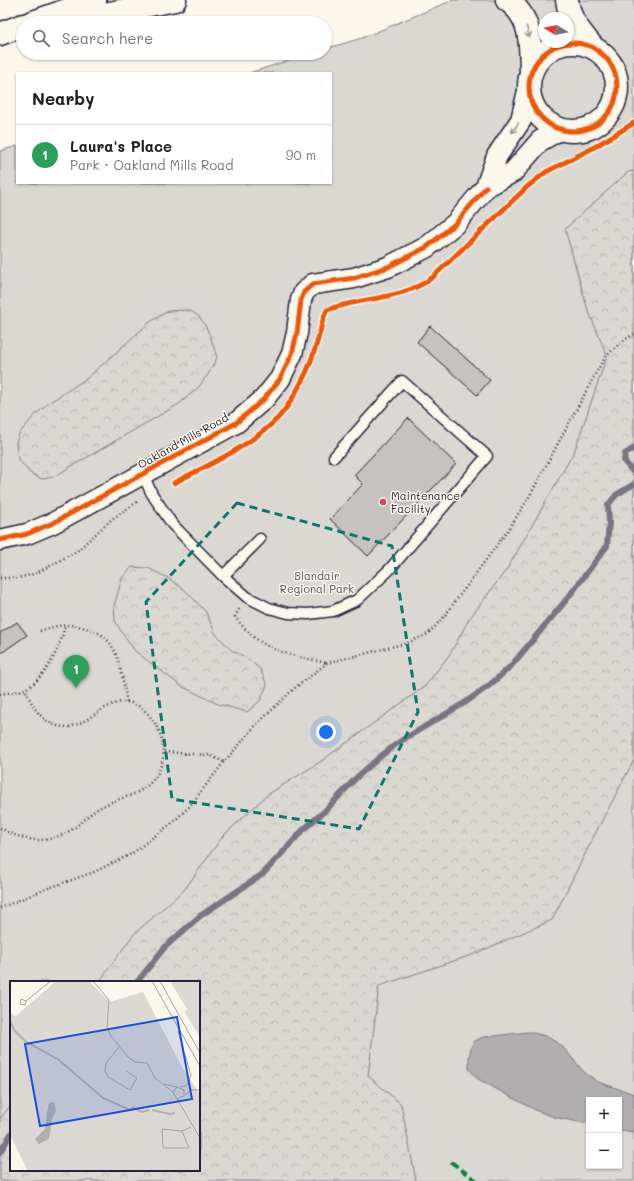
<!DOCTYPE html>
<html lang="en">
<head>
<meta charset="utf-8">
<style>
	:root { --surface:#fff; --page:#f6f6f6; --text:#202124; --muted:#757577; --line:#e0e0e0; --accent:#7c3aed }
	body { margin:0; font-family:Mali,sans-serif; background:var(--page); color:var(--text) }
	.controls { position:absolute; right:12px; bottom:12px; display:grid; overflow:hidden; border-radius:0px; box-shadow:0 1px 3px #0004 }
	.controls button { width:36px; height:36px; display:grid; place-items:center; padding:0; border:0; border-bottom:1px solid var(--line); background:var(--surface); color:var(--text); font:20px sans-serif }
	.compass { position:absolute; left:538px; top:12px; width:36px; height:36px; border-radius:50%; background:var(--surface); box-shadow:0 1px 3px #0004; rotate:280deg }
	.you { position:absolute; left:326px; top:732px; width:14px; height:14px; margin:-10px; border:3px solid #fff; border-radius:50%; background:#1a73e8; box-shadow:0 0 0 6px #1a73e833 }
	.badge { display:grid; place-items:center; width:26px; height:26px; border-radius:50%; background:var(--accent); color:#fff; font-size:13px; font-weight:700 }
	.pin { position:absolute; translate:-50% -33px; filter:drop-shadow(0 1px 2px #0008) }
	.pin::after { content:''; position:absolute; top:21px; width:14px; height:12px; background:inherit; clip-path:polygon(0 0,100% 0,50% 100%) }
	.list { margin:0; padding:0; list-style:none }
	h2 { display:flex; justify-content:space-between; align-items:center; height:52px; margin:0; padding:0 16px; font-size:17px }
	h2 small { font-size:13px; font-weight:400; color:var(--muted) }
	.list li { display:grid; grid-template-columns:26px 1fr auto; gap:12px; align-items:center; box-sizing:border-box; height:60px; padding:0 16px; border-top:1px solid var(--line) }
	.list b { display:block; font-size:15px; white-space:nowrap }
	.list p { margin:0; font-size:13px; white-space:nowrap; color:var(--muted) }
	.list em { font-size:13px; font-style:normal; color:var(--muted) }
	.icon { flex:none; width:22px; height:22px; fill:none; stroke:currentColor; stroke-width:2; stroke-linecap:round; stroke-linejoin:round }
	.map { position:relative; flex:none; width:634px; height:1181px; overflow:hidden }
	.search { position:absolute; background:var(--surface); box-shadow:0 1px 3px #0004; left:16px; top:16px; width:316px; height:44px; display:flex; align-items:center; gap:10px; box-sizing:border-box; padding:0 14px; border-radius:22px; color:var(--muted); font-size:15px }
	.panel { position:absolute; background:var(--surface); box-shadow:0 1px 3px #0004; left:16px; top:72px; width:316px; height:112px; border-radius:0px }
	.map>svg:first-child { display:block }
</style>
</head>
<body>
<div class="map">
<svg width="634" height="1181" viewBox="0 0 634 1181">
	<defs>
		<pattern id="forest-crowns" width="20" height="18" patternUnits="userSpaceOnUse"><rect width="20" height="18" fill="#dbd8d3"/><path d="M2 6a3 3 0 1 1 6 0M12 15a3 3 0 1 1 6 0" fill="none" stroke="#bcb9b6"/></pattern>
	</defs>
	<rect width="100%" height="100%" fill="#fbf7ec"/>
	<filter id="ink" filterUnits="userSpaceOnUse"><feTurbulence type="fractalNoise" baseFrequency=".025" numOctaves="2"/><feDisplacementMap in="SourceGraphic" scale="8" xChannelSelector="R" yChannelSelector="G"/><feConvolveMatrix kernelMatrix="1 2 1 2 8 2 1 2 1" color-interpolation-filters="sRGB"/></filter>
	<g filter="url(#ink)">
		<path fill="#dbd8d3" stroke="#7e7d87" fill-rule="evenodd" d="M453,0H634V1181H0V151L17,146V183H331V73H249L313,53H325V49L362,38ZM544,18H568V42H544ZM11,982H199V1170H11ZM589,1100H619V1166H589Z"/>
		<path fill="url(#forest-crowns)" stroke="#7e7d87" d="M634,171V760L595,834L552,920L472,955L379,986L368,1076L401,1104L416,1181H0V1119L11,1105V1170H199V982H99L133,935L185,889L223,836L267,795L320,762L425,686L450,654L469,619L507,569L574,452L607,356L587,307L565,229L628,172Z
			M168,311C174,311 184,309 190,311C206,316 213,344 217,358L209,373L198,388L179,404L53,477L42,479L30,473L18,459L16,443L19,434L34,416L50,402L86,379L150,322Z
			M132,567L148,568L168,578L186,591L206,612L215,633L231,650L247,658L260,669L267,685L260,701L247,712L218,704L181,686L135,651L124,636L115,621L114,606L122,578Z"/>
		<path fill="#b1aeb0" stroke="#787681" d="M529,1032L546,1036L562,1046L584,1072L598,1082L634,1094V1132L619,1130V1100H589V1124L554,1117L537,1111L478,1079L469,1069V1056L473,1042L483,1037Z"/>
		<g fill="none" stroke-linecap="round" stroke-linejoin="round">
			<path stroke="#787681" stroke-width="6" d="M634,448L625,454L624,461L634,473
				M137,982L165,947L200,916L263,874L304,829L327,809L357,777L381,756L399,742L466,702L491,684L511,666L567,599L607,546L609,523L608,505L616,495L634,484
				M0,1152L11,1134"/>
		</g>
		<path fill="#c6c2c0" stroke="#22223b" d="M430,326L490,380L477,395L417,342Z
			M408,418L456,464L368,556L330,519L363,484L354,475Z
			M17,622L27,635L0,654V633Z"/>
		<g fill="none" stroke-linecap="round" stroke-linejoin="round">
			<g stroke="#22223b" stroke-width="13">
				<path id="lane" d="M143,475L152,494L172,524L223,576L247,597L269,608L288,613L308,614L333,611L357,600L389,570L487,456L402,381L334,457
					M223,576L260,539"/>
			</g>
			<g stroke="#22223b" stroke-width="23">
				<path id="street" d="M486,187L513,172L540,141L559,130
					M0,540L27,534L53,523L236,423L264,399L280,379L292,354L297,333L301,300L304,292L313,284L354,278L388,267L427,247L456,223L486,187L497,156L521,120L528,91"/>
			</g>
			<g stroke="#22223b" stroke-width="25">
				<path id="secondary" d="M529 87a44 44 0 1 1 88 0a44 44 0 1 1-88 0Z"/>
			</g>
			<g stroke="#22223b" stroke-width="25">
				<path id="primary" d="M507,0C533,18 530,44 531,72
					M567,0C570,21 579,30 592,46
					M30,23L95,0
					M59,23L175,0
					M0,34L23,25"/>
			</g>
			<path stroke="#22223b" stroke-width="2.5" stroke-dasharray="1 3" stroke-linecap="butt" d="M0,578H18L37,573L77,551L112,519L137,502
				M239,609L235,617C263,653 285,653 326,663
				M40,631C57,625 69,623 86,628C92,630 98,632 103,636C120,648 123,682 127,702
				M0,694C7,693 18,692 25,689C46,679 61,646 65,625
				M164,752L209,755L224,762
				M0,828C32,846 58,844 85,819C91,813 98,808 105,805C122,796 138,797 153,780C160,772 165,758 163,747C162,734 156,724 148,714C114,678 89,735 58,726C40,721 32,705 25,689
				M0,908L46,889L94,872L131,854L171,824L189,807L224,762L256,725L295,688L327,663L407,643L428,634L443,618L508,530L528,499L602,362C611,350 621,342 634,334"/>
			<use href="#lane" stroke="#fbf7ec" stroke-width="10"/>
			<use href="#street" stroke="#fbf7ec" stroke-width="20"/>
			<use href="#secondary" stroke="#fbf7ec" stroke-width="22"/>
			<use href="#primary" stroke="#fbf7ec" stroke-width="22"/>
			<path stroke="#00873e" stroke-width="4" stroke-dasharray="8 4" stroke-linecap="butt" d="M451,1162L477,1181"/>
			<g stroke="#fbf7ec" stroke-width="8">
				<path id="cycleway" d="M529 87a44 44 0 1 1 88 0a44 44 0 1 1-88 0Z
					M174,483C210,464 249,447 278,418C290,405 299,387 307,371C311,361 315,350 318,339C321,329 322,319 327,310C361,297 404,300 433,277L527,187L546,172L591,149L634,123
					M0,540L27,534L53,523L236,423L264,399L280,379L292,354L297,333L301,300L304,292L313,284L354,278L388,267L427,247L456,223L486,187"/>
			</g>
			<use href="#cycleway" stroke="#e8590c" stroke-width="5"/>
		</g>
		<defs><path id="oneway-shaft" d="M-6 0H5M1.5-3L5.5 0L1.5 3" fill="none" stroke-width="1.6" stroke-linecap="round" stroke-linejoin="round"/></defs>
		<g stroke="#99979c">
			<use href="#oneway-shaft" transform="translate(528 32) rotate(75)"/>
			<use href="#oneway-shaft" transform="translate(515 128) rotate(123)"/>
		</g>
	</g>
	<path fill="none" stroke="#0f766e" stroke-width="3" stroke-dasharray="8 5" stroke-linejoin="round" d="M237,503L392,546L418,712L359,829L172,799L146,602Z"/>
	<circle fill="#d1495b" stroke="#fbf7ec" stroke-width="1.5" cx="383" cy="502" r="4"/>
	<g text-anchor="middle" stroke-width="3" stroke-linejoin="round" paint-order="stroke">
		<g font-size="11" fill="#22223b" stroke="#fbf7ec">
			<text transform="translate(183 441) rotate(-29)" y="4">Oakland Mills Road</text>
		</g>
		<g font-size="11" fill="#22223b" stroke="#fbf7ec" text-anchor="start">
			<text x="391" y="500">Maintenance<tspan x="391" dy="13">Facility</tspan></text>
		</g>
		<g font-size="11" fill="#505061" stroke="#fbf7ec">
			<text x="317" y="580">Blandair<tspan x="317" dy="13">Regional Park</tspan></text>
		</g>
	</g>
	<g transform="translate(10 981)">
		<rect width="190" height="190" fill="#fbf7ec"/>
		<path d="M46,0H79L100,21L133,11L171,84L190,114V190H18L0,154V40ZM166,0H190V49L161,2Z" fill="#dbd8d3"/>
		<path d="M190,25V56L174,30ZM0,31L5,35L10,51L17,58L65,84L89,107L122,121L135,122L151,114L159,121L164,140L148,139L144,135L138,136L135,146H124L109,133L87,136L62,128L49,108H37L34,113L7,126L0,148ZM65,32L70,37L53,55L51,51L61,33ZM109,49L115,50L129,63L131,70L126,72L119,69L107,54ZM92,65L97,66V71L87,85L83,86V75ZM190,114V127H183L180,120Z" fill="#dbd8d3"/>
		<path d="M44,121L46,130L42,138L39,158L29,163L25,158L35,148L37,131L39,122Z" fill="#b1aeb0"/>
		<path fill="none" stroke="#b1aeb0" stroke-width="2" d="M0,40L4,49L15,60L49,79L93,117L120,129L123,127L132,131L139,129M142,129L160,133L165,132"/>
		<path fill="none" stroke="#a4a2a5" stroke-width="1" d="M83,0L99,19L97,46L101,55L118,76L125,81L137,82L145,97L163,111L190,157M142,0L190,85M150,0L190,72M16,20L11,18L10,23L15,24L16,20L41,0M168,50L181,94L177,104L170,106M109,66L96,82L95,90L98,96L120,109L127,97L116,90M154,103L167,106M163,111L167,106L174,109V115L167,118M175,114L181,109H190M172,150L179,167H153L152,148L172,150L181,146"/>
		<path fill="#1d4ed8" fill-opacity="0.15" stroke="#1d4ed8" stroke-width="2" d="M167,36L182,118L30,145L15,63Z"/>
		<rect width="190" height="190" fill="none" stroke="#22223b" stroke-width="2"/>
	</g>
</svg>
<div class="controls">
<button>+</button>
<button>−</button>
</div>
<svg class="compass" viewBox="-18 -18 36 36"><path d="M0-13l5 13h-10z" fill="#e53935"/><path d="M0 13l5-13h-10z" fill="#757577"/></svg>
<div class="you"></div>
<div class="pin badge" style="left:76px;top:688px;background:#2e9e5b">1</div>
<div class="search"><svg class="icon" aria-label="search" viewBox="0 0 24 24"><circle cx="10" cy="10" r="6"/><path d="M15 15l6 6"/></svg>Search here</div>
<section class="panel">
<h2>Nearby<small></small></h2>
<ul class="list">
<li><span class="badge" style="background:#2e9e5b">1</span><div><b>Laura's Place</b><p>Park · Oakland Mills Road</p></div><em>90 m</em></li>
</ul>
</section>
</div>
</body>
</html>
